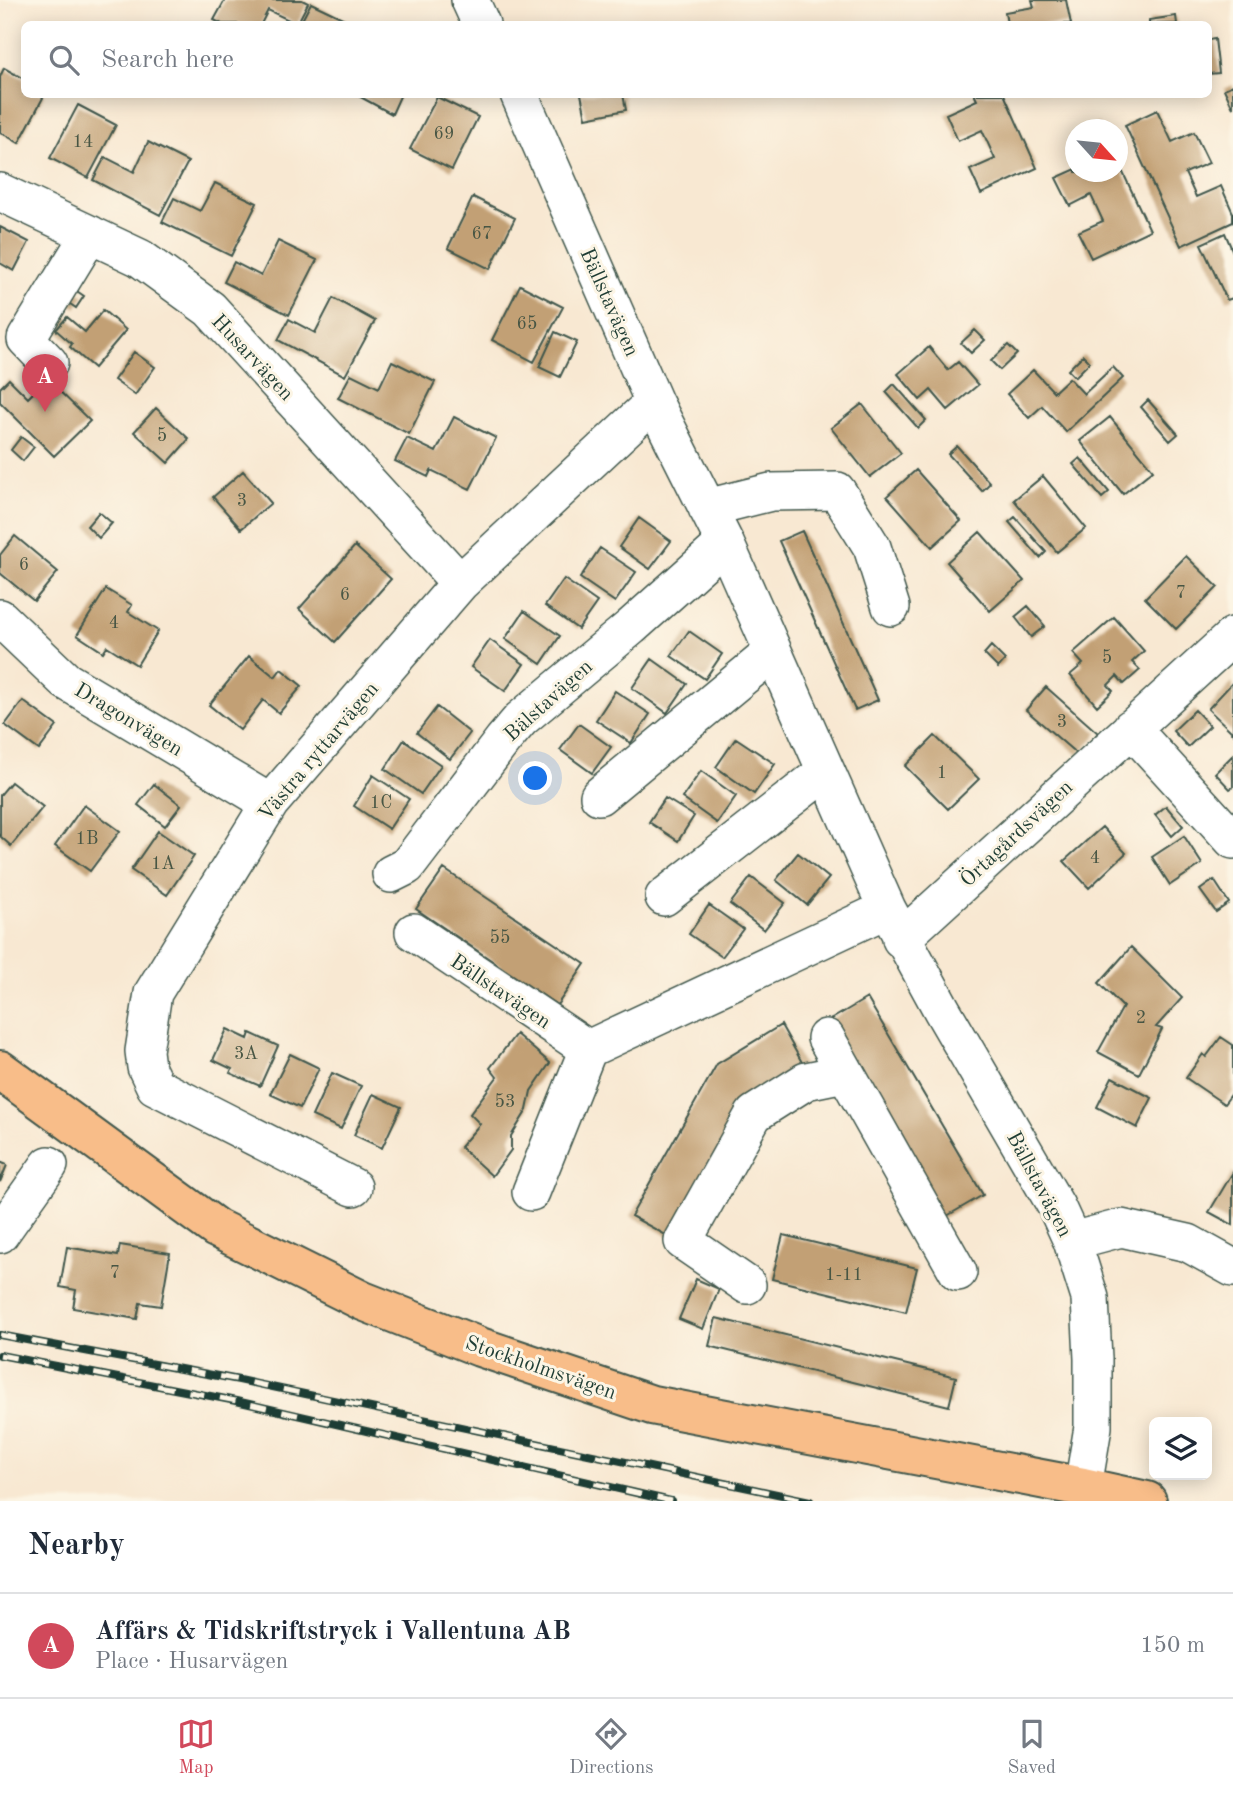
<!DOCTYPE html>
<html lang="en">
<head>
<meta charset="utf-8">
<style>
	:root { --surface:#fff; --page:#f6f6f7; --text:#1f2937; --muted:#747a83; --line:#e0e1e3; --accent:#d1495b }
	body { margin:0; font-family:"Old Standard TT",serif; background:var(--page); color:var(--text) }
	.controls { position:absolute; right:21px; bottom:21px; display:grid; overflow:hidden; border-radius:10px; box-shadow:0 4px 18px #0003 }
	.controls button { width:63px; height:63px; display:grid; place-items:center; padding:0; border:0; border-bottom:2px solid var(--line); background:var(--surface); color:var(--text); font:35px sans-serif }
	.compass { position:absolute; left:1065px; top:119px; width:63px; height:63px; border-radius:50%; background:var(--surface); box-shadow:0 4px 18px #0003; rotate:117deg }
	.you { position:absolute; left:536px; top:779px; width:24px; height:24px; margin:-18px; border:5px solid #fff; border-radius:50%; background:#1a73e8; box-shadow:0 0 0 10px #1a73e833 }
	.badge { display:grid; place-items:center; width:46px; height:46px; border-radius:50%; background:var(--accent); color:#fff; font-size:23px; font-weight:700 }
	.pin { position:absolute; translate:-50% -58px; filter:drop-shadow(0 2px 4px #0008) }
	.pin::after { content:''; position:absolute; top:37px; width:24px; height:21px; background:inherit; clip-path:polygon(0 0,100% 0,50% 100%) }
	.list { margin:0; padding:0; list-style:none }
	h2 { display:flex; justify-content:space-between; align-items:center; height:91px; margin:0; padding:0 28px; font-size:30px }
	h2 small { font-size:23px; font-weight:400; color:var(--muted) }
	.list li { display:grid; grid-template-columns:46px 1fr auto; gap:21px; align-items:center; box-sizing:border-box; height:105px; padding:0 28px; border-top:2px solid var(--line) }
	.list b { display:block; font-size:26px; white-space:nowrap }
	.list p { margin:0; font-size:23px; white-space:nowrap; color:var(--muted) }
	.list em { font-size:23px; font-style:normal; color:var(--muted) }
	.icon { flex:none; width:38px; height:38px; fill:none; stroke:currentColor; stroke-width:2; stroke-linecap:round; stroke-linejoin:round }
	.map { position:relative; flex:none; width:1233px; height:1501px; overflow:hidden }
	.search { position:absolute; background:var(--surface); box-shadow:0 4px 18px #0003; left:21px; right:21px; top:21px; height:77px; display:flex; align-items:center; gap:18px; box-sizing:border-box; padding:0 24px; border-radius:10px; color:var(--muted); font-size:26px }
	.sheet { height:196px; background:var(--surface) }
	nav { display:flex; justify-content:space-around; align-items:center; box-sizing:border-box; height:98px; border-top:2px solid var(--line); background:var(--surface); font-size:19px; color:var(--muted) }
	nav a { display:grid; justify-items:center; gap:4px }
	nav .on { color:var(--accent) }
	.map>svg:first-child { display:block }
</style>
</head>
<body>
<div class="map">
<svg width="1233" height="1501" viewBox="0 0 1233 1501">
	<rect width="100%" height="100%" fill="#fcf5e5"/>
	<filter id="ink" filterUnits="userSpaceOnUse"><feTurbulence type="fractalNoise" baseFrequency=".0143" numOctaves="2"/><feDisplacementMap in="SourceGraphic" scale="14" xChannelSelector="R" yChannelSelector="G"/><feConvolveMatrix kernelMatrix="1 2 1 2 8 2 1 2 1" color-interpolation-filters="sRGB"/></filter>
	<filter id="wash" filterUnits="userSpaceOnUse"><feTurbulence type="fractalNoise" baseFrequency=".00686" numOctaves="4" result="noise"/><feDisplacementMap in="SourceGraphic" scale="28" xChannelSelector="R" yChannelSelector="G"/><feGaussianBlur stdDeviation="1.57" result="paint"/><feColorMatrix in="noise" values="0 0 0 0 0 0 0 0 0 0 0 0 0 0 0 0 0 1.4 0 .05"/><feComposite in="paint" operator="in"/></filter>
	<g filter="url(#wash)">
		<rect width="100%" height="100%" fill="#f8e8d2"/>
		<g id="blocks">
			<path fill="#c2a074" d="M225,0H302L308,3L297,24L268,10L261,24H222L214,20Z
				M1032,0H1066L1071,24H1007L1005,12L1034,7Z
				M311,3L355,24H300Z
				M1176,16L1177,24H1149V20Z
				M1215,39L1219,73L1208,74V40Z
				M4,68L24,79V94H45L19,143L0,132V77Z
				M1233,85V108L1224,89Z
				M355,94H401L392,114Z
				M581,94H623L626,110L586,118Z
				M974,94H1004L1037,168L981,194L970,170L995,159L982,130L958,141L946,114L977,100Z
				M437,97L478,117L452,170L410,149Z
				M78,105L116,125L88,178L50,158Z
				M1157,110L1172,142L1194,132L1209,163L1185,173L1196,197L1221,186L1233,213V222L1181,246L1125,125Z
				M1099,123L1102,130H1086Z
				M1076,135V153L1069,138Z
				M148,142L188,162L160,215L93,180L105,157L134,172Z
				M1118,162L1150,230L1091,258L1078,232L1103,221L1091,195L1070,206L1056,178L1076,169V172H1118Z
				M215,183L257,203L231,256L162,222L174,198L200,211Z
				M473,197L515,218L490,269L448,248Z
				M0,227L29,242L14,271L0,263Z
				M1225,233L1233,252V298L1227,300L1201,244Z
				M278,241L317,260L289,315L224,282L234,262L261,276Z
				M68,285L84,296L76,308L60,297Z
				M520,285L563,307L534,362L492,340Z
				M333,298L375,321L345,376L278,340L289,319L315,333Z
				M103,310L126,330L94,368L70,347L72,344L56,330L67,317L85,332Z
				M975,330L985,340L971,353L961,343Z
				M555,332L577,342L560,377L539,367Z
				M1008,345L1017,354L1000,370L991,361Z
				M929,347L948,370L958,362L978,385L948,410L931,390L920,400L898,374Z
				M134,352L155,367L135,395L114,380Z
				M1083,355L1090,362L1075,377L1068,370Z
				M392,361L435,382L409,434L338,398L351,374L379,388Z
				M1113,367L1123,378L1066,432L1042,406L1029,418L1007,394L1033,370L1054,392L1069,378L1084,394Z
				M9,379L28,398L47,379L90,421L54,456L0,402V388Z
				M894,384L926,420L918,428L886,392Z
				M1148,400L1178,434L1170,441L1141,407Z
				M862,404L901,453L870,477L831,428Z
				M156,408L189,439L168,463L134,432Z
				M454,417L496,438L470,489L431,470L428,477L395,461L407,438L436,452Z
				M1110,417L1153,470L1123,494L1080,441Z
				M21,437L34,447L23,461L11,450Z
				M957,446L990,483L982,491L948,454Z
				M1080,458L1109,492L1102,498L1073,464Z
				M916,470L961,521L932,547L887,496Z
				M243,471L271,503L241,529L213,497Z
				M1043,476L1086,528L1057,552L1014,500Z
				M99,512L112,523L99,538L87,526Z
				M1015,517L1046,552L1040,558L1009,522Z
				M639,518L671,541L650,569L619,547Z
				M802,531L878,700L855,710L779,541Z
				M980,532L1024,581L990,611L947,562Z
				M15,536L58,572L34,601L0,573V555Z
				M355,546L391,579L335,642L299,609Z
				M600,548L636,572L615,602L580,578Z
				M1186,556L1218,587L1176,629L1145,598Z
				M564,579L597,602L578,629L545,606Z
				M106,589L132,605L128,612L158,631L137,665L107,646L103,652L77,635Z
				M1028,606L1045,626L1031,637L1015,617Z
				M524,611L560,636L541,664L505,639Z
				M1114,617L1144,651L1132,662L1140,670L1124,684L1117,676L1108,685L1113,691L1097,706L1070,675L1083,664L1073,653Z
				M689,631L722,654L705,679L671,656Z
				M490,640L524,664L505,691L471,667Z
				M991,646L1005,660L998,668L984,654Z
				M249,656L275,677L281,669L302,686L279,713L263,700L240,730L209,705Z
				M652,659L687,684L667,713L632,688Z
				M1233,682V733L1208,709Z
				M1046,687L1098,733L1078,755L1026,710Z
				M615,691L650,714L631,743L596,720Z
				M23,701L57,726L39,750L5,725Z
				M437,707L470,733L450,759L417,733Z
				M1195,710L1210,726L1188,747L1173,731Z
				M579,724L611,747L592,773L560,750Z
				M935,736L979,779L948,809L905,766Z
				M736,738L775,764L754,794L716,767Z
				M404,740L441,765L421,794L385,769Z
				M1233,755V787L1230,789L1215,773Z
				M701,771L736,796L717,823L682,798Z
				M373,775L409,799L389,829L354,806Z
				M11,782L43,807L11,846L0,836V795Z
				M154,784L181,805L165,826L138,805Z
				M665,798L694,816L678,841L649,822Z
				M84,805L120,831L90,871L55,846Z
				M1166,806L1183,826L1172,836L1155,815Z
				M1102,827L1126,853L1089,888L1064,861Z
				M158,831L194,856L167,895L131,870Z
				M1184,836L1202,864L1170,885L1152,857Z
				M798,853L829,878L807,905L776,880Z
				M444,869L585,964L557,1005L416,909Z
				M751,877L785,903L764,930L730,904Z
				M1214,880L1229,903L1216,912L1200,890Z
				M709,905L743,929L722,957L689,934Z
				M1131,947L1182,998L1156,1027L1162,1029L1139,1074L1098,1052L1123,1007L1099,983Z
				M867,998L983,1195L940,1220L825,1023Z
				M781,1025L804,1066L673,1239L631,1216L717,1064Z
				M227,1029L248,1039L250,1033L278,1046L260,1086L230,1073L232,1069L213,1060Z
				M516,1034L550,1063L531,1091L527,1110L511,1136V1150L492,1176L460,1147L480,1124L470,1114L497,1077L490,1068Z
				M1221,1037L1233,1045V1092L1224,1104L1186,1078L1203,1054L1206,1057Z
				M290,1054L319,1068L300,1108L270,1094Z
				M332,1073L361,1086L341,1129L312,1116Z
				M1112,1077L1152,1098L1137,1128L1097,1107Z
				M373,1094L401,1107L382,1148L354,1135Z
				M0,1162L7,1165L0,1182Z
				M1233,1172V1225L1209,1212Z
				M783,1235L917,1268L906,1312L772,1279Z
				M120,1245L170,1253L161,1306L140,1303L137,1319L73,1308L76,1290L60,1287L67,1247L118,1256Z
				M696,1279L719,1289L703,1329L679,1319Z
				M716,1318L956,1377L949,1406L709,1346Z"/>
		</g>
	</g>
	<g filter="url(#ink)">
		<use href="#blocks" fill-opacity="0" stroke="#40574c" stroke-width="2"/>
		<g fill="none" stroke-linecap="round" stroke-linejoin="round">
			<g stroke="#40574c" stroke-width="40">
				<path id="minor" d="M470,0L481,24
					M519,94L654,402L725,543L887,909L942,1010L1056,1206L1072,1241L1090,1298L1093,1359V1427L1083,1487
					M0,192L140,258L210,309L460,583
					M49,363L26,339L90,234
					M707,508L771,492L837,491L872,547L891,607
					M0,618L66,681L270,803
					M1131,728L1233,840
					M599,796L773,652
					M391,874L407,866L503,740L521,719L631,627L725,543
					M664,897L826,771
					M414,932L588,1049L531,1192
					M901,939L1233,636
					M826,1038L958,1272
					M588,1049L887,909
					M353,1187L155,1086L146,1067L144,1051L153,993L270,803L460,583L654,402
					M0,1234L49,1165
					M1072,1241L1121,1228L1188,1243L1233,1268
					M747,1285L683,1241L754,1114L806,1081L845,1073"/>
			</g>
			<g stroke="#40574c" stroke-width="42">
				<path id="major" d="M0,1070L216,1228L363,1301L480,1347L652,1405L1083,1487L1147,1501"/>
			</g>
			<use href="#minor" stroke="#fff" stroke-width="37"/>
			<use href="#major" stroke="#f8bd89" stroke-width="38"/>
			<g stroke="#1f3d34" stroke-width="8">
				<path id="rail" d="M0,1335L239,1380L810,1501
					M0,1355L236,1401L671,1501"/>
			</g>
			<use href="#rail" stroke="#fcf5e5" stroke-width="5" stroke-dasharray="16" stroke-linecap="butt"/>
		</g>
	</g>
	<g text-anchor="middle" stroke-width="6" stroke-linejoin="round" paint-order="stroke">
		<g font-size="18" fill="#485644">
			<text x="444" y="139">69</text>
			<text x="83" y="147">14</text>
			<text x="482" y="239">67</text>
			<text x="527" y="329">65</text>
			<text x="162" y="441">5</text>
			<text x="242" y="506">3</text>
			<text x="24" y="570">6</text>
			<text x="1181" y="598">7</text>
			<text x="345" y="600">6</text>
			<text x="114" y="628">4</text>
			<text x="1107" y="663">5</text>
			<text x="1062" y="727">3</text>
			<text x="942" y="778">1</text>
			<text x="381" y="808">1C</text>
			<text x="87" y="844">1B</text>
			<text x="1095" y="863">4</text>
			<text x="163" y="869">1A</text>
			<text x="500" y="943">55</text>
			<text x="1141" y="1023">2</text>
			<text x="246" y="1059">3A</text>
			<text x="505" y="1107">53</text>
			<text x="115" y="1278">7</text>
			<text x="844" y="1280">1-11</text>
		</g>
		<g font-size="21" fill="#1f3d34" stroke="#fcf5e5">
			<text transform="translate(610 302) rotate(66)" y="7">Bällstavägen</text>
			<text transform="translate(253 357) rotate(47)" y="7">Husarvägen</text>
			<text transform="translate(548 700) rotate(-42)" y="7">Bälstavägen</text>
			<text transform="translate(129 719) rotate(31)" y="7">Dragonvägen</text>
			<text transform="translate(318 751) rotate(-50)" y="7">Västra ryttarvägen</text>
			<text transform="translate(1016 833) rotate(-43)" y="7">Örtagårdsvägen</text>
			<text transform="translate(501 991) rotate(34)" y="7">Bällstavägen</text>
			<text transform="translate(1040 1184) rotate(62)" y="7">Bällstavägen</text>
			<text transform="translate(541 1367) rotate(19)" y="7">Stockholmsvägen</text>
		</g>
	</g>
</svg>
<div class="controls">
<button><svg class="icon" aria-label="layers" viewBox="0 0 24 24"><path d="M12 4l9 5-9 5-9-5zM3 14l9 5 9-5"/></svg></button>
</div>
<svg class="compass" viewBox="-18 -18 36 36"><path d="M0-13l5 13h-10z" fill="#e53935"/><path d="M0 13l5-13h-10z" fill="#747a83"/></svg>
<div class="you"></div>
<div class="pin badge" style="left:45px;top:412px">A</div>
<div class="search"><svg class="icon" aria-label="search" viewBox="0 0 24 24"><circle cx="10" cy="10" r="6"/><path d="M15 15l6 6"/></svg>Search here</div>
</div>
<section class="sheet">
<h2>Nearby<small></small></h2>
<ul class="list">
<li><span class="badge">A</span><div><b>Affärs &amp; Tidskriftstryck i Vallentuna AB</b><p>Place · Husarvägen</p></div><em>150 m</em></li>
</ul>
</section>
<nav>
<a class="on"><svg class="icon" aria-label="map" viewBox="0 0 24 24"><path d="M3 6l6-2 6 2 6-2v14l-6 2-6-2-6 2zM9 4v14M15 6v14"/></svg>Map</a>
<a><svg class="icon" aria-label="directions" viewBox="0 0 24 24"><path d="M12 3l9 9-9 9-9-9zM9 14v-3h6M13 9l2 2-2 2"/></svg>Directions</a>
<a><svg class="icon" aria-label="saved" viewBox="0 0 24 24"><path d="M7 4h10v16l-5-4-5 4z"/></svg>Saved</a>
</nav>
</body>
</html>
